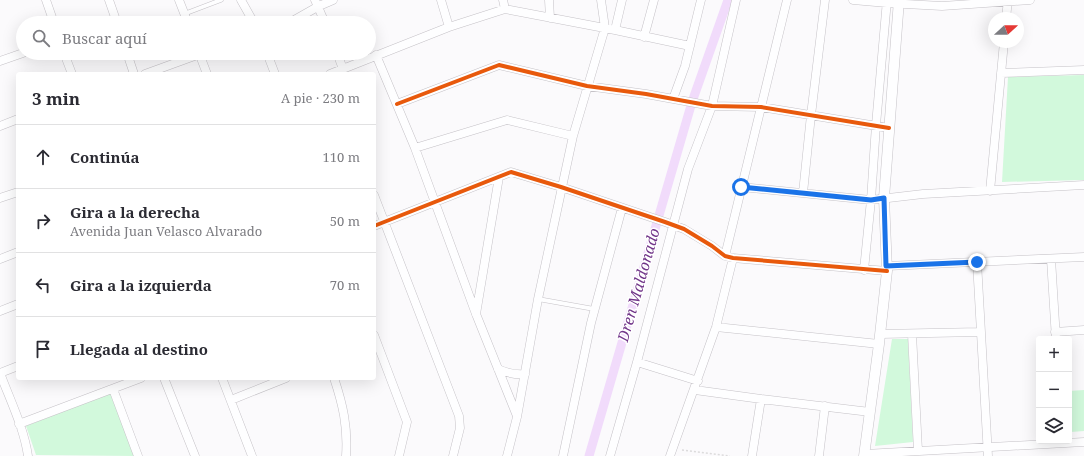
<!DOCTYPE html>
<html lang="es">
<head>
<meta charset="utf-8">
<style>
	:root { --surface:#fff; --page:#f2f2f3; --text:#2b2b33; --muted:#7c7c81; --line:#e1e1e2 }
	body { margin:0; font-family:"Noto Serif",serif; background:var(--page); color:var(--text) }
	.controls { position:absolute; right:12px; bottom:12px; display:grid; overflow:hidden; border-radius:4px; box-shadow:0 4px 16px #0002 }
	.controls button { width:36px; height:36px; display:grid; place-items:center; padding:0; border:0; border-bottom:1px solid var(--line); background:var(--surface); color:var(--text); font:20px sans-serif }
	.compass { position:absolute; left:988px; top:12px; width:36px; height:36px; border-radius:50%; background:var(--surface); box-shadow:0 4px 16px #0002; rotate:69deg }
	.stop { position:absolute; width:12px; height:12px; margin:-9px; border:3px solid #1a73e8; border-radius:50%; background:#fff }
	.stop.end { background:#1a73e8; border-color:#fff; box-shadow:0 1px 4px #0008 }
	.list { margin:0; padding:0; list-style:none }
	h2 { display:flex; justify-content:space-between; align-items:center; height:52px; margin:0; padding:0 16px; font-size:17px }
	h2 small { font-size:13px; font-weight:400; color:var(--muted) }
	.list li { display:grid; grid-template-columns:26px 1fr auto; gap:12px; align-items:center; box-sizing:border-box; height:64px; padding:0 16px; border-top:1px solid var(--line) }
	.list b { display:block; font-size:15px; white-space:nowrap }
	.list p { margin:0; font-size:13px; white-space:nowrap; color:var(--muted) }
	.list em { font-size:13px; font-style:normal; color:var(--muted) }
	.icon { flex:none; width:22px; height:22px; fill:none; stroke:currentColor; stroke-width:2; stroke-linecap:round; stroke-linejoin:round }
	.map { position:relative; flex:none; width:1084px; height:456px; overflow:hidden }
	.search { position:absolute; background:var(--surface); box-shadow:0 4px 16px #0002; left:16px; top:16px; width:360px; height:44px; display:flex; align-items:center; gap:10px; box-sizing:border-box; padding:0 14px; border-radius:22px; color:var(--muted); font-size:15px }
	.panel { position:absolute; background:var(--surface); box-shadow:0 4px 16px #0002; left:16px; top:72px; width:360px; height:308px; border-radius:4px }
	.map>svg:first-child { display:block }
</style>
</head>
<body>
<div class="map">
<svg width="1084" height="456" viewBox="0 0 1084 456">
	<rect width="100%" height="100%" fill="#fbfafc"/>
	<path fill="#d2f9dc" d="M1084,75V180L1002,182L1008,77Z
		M892,339H908L913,442L875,446Z
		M1084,390V431L1071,432L1069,391Z
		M110,393L135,456L36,455L26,426Z"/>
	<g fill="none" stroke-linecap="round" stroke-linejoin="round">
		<path stroke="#f1dbfb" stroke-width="9" d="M589,456L692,102L728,0"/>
		<g stroke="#c5c2c7" stroke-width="5">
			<path id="service" d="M184,14L221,0
				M538,299L594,309"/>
		</g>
		<g stroke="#c5c2c7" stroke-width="9">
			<path id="minor" d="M46,0L54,23
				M109,0L117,23
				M179,0L188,23
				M241,0L254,23
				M315,0L325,23
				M441,0L449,27
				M503,0L505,9
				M549,0L550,18
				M853,0L887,3L942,6L1030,0
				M1006,18L1008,0
				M289,23L319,6L333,0
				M615,30L622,0
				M644,37L654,0
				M64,53L72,74
				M127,53L134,74
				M199,53L207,74
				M267,53L275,74
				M337,53L343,69
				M376,55L415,148L476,314L517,416
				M0,61L23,53
				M1001,73L1084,70
				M145,74L200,54
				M330,74L449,27L505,9L615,30L690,46
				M673,99L685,66L701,0
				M397,104L499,65L587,86L646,94L712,106L761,107L889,128
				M0,126L18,119
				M415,148L507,120L573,136
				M741,187L871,200L923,194L1084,185
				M990,191L1004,42
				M803,193L811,115L825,0
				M374,195L459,416L460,428L453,456
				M0,198L18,192
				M374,226L511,172L561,187L665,222L684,229L712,246L725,256L733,258L887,271
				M725,256L787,0
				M0,259L18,252
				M1051,259L1056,339
				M977,262L988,456
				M887,266L1084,257
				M864,270L871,200L876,125L887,0
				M0,311L18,304
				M476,314L499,177
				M716,327L879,344
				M1055,332L1084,330
				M880,334L980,332
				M912,334L918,451
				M374,335L407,422L399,456
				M637,362L698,381
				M498,369C507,373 515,375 525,374
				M0,373C10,400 24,428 28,456
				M0,373L18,366
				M164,378L195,456
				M222,378L252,456
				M334,378C343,405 348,427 346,456
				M113,389L138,456
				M695,390L761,399L870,412
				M231,400L286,378
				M19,424L141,378
				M865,454L1084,442
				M507,456L517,417L538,299L573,136L605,28L601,0
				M563,456L591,323L622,208
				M610,456L637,362L688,169L712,106L736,0
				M670,456L716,327L733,258
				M752,456L761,399
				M819,456L825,406"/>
		</g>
		<g stroke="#c5c2c7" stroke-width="11">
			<path id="tertiary" d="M864,456L879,344L887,271L884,198L899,0"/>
		</g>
		<path stroke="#dcdbdc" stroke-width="1.5" stroke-dasharray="2 2" stroke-linecap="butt" d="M682,450L730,456"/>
		<use href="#service" stroke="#fefeff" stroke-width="4"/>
		<use href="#minor" stroke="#fefeff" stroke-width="8"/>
		<use href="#tertiary" stroke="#fefeff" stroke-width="10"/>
		<g stroke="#fff" stroke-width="6">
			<path id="cycleway" d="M397,104L499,65L587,86L646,94L712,106L761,107L889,128
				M374,226L511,172L561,187L665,222L684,229L712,246L725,256L733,258L887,271"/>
		</g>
		<use href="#cycleway" stroke="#e8590c" stroke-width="4"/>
	</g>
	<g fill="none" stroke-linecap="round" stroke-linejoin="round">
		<path stroke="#1a73e8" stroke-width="5" d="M741,187L871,200L884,198L886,266L977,262"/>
	</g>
	<g text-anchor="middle" stroke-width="3" stroke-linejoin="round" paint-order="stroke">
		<g font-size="15" font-style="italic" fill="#713589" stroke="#fff">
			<text transform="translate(639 285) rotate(-74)" y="5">Dren Maldonado</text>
		</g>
	</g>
</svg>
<div class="controls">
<button>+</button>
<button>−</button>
<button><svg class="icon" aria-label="layers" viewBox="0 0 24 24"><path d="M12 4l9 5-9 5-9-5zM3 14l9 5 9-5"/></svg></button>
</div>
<svg class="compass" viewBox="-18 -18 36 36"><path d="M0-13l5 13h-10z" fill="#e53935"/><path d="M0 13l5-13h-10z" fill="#7c7c81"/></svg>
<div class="stop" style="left:741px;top:187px"></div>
<div class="stop end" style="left:977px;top:262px"></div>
<div class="search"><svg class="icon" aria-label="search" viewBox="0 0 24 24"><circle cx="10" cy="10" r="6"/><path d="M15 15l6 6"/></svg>Buscar aquí</div>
<section class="panel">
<h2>3 min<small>A pie · 230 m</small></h2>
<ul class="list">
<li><svg class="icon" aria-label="ahead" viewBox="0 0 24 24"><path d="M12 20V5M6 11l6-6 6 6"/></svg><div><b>Continúa</b></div><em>110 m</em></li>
<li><svg class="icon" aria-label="right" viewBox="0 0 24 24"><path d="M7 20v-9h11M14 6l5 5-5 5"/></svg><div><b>Gira a la derecha</b><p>Avenida Juan Velasco Alvarado</p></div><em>50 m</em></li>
<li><svg class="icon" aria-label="left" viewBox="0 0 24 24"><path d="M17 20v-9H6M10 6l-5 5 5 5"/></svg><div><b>Gira a la izquierda</b></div><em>70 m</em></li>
<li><svg class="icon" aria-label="arrive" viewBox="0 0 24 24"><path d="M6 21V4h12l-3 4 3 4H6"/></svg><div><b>Llegada al destino</b></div></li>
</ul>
</section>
</div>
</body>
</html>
